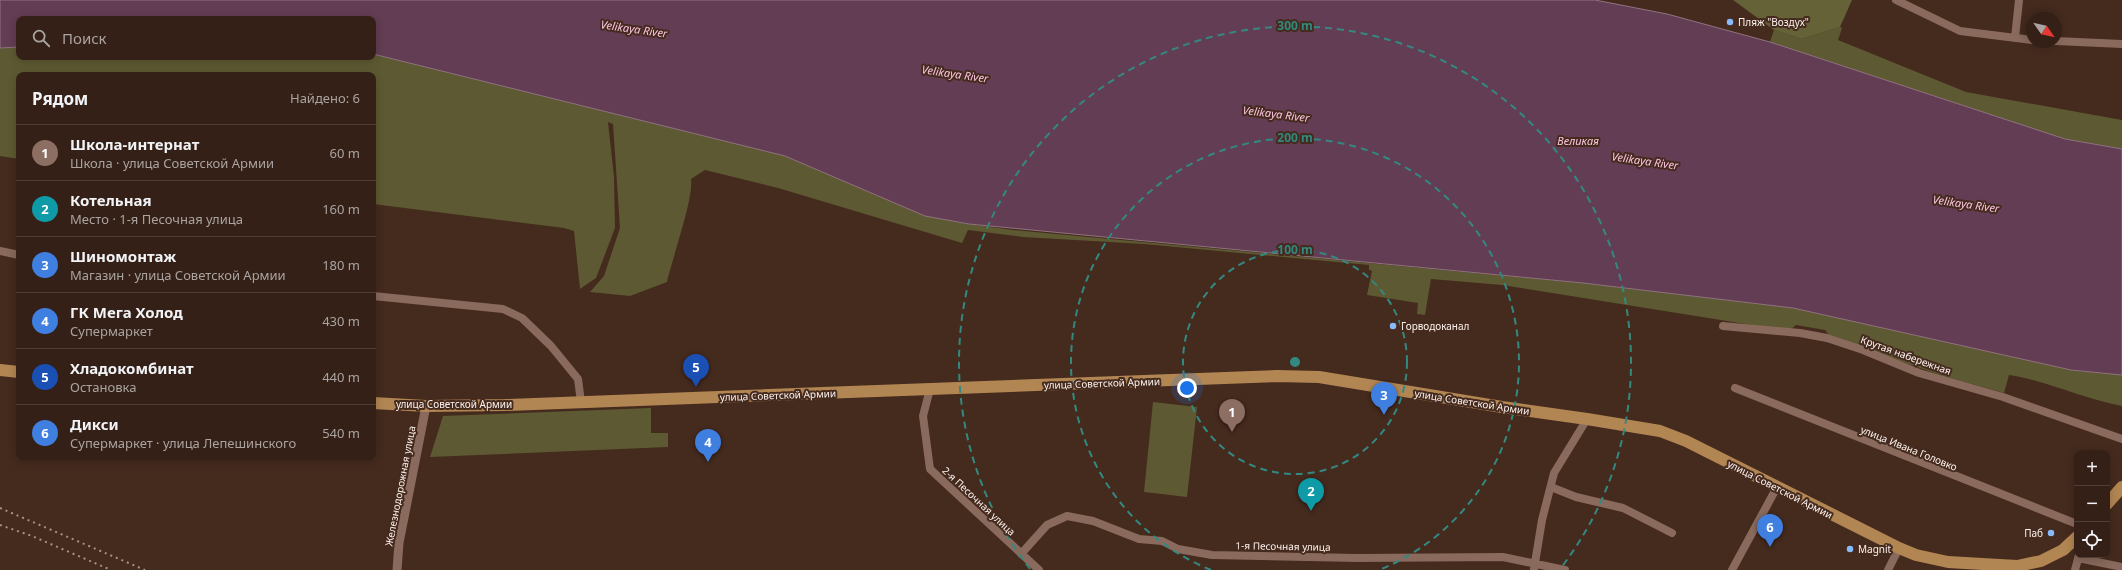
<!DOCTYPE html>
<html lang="ru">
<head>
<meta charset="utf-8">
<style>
	:root { --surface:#342016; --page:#3f2d23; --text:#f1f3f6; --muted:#a9a3a1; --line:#4e3e35; --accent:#d93025 }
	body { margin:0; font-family:"Noto Sans",sans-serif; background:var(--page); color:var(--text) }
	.controls { position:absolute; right:12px; bottom:12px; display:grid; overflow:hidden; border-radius:8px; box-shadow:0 2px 10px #0003 }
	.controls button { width:36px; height:36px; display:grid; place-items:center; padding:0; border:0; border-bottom:1px solid var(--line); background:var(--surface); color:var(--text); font:20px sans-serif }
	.compass { position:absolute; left:2026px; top:12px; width:36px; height:36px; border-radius:50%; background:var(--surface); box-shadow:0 2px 10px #0003; rotate:124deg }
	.you { position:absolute; left:1187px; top:388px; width:14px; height:14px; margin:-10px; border:3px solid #fff; border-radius:50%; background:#1a73e8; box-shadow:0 0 0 6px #1a73e833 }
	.badge { display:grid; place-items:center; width:26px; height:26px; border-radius:50%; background:var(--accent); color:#fff; font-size:13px; font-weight:700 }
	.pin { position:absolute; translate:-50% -33px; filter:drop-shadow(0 1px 2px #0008) }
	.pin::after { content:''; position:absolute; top:21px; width:14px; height:12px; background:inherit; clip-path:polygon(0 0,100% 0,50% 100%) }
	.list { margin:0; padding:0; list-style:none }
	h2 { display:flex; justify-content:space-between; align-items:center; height:52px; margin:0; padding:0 16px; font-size:17px }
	h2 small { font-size:13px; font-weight:400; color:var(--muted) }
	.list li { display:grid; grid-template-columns:26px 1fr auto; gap:12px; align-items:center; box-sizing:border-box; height:56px; padding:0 16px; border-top:1px solid var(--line) }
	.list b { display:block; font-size:15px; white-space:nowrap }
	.list p { margin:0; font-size:13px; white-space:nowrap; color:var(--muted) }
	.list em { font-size:13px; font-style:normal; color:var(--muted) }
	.icon { flex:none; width:22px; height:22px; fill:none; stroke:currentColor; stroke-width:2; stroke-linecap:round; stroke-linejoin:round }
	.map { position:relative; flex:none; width:2122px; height:570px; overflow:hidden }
	.search { position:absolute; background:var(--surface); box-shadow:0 2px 10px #0003; left:16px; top:16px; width:360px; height:44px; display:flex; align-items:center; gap:10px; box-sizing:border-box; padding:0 14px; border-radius:8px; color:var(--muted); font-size:15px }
	.panel { position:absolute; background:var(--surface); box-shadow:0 2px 10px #0003; left:16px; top:72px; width:360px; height:388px; border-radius:8px }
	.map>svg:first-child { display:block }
</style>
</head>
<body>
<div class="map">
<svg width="2122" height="570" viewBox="0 0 2122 570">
	<rect width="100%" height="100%" fill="#452a1e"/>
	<path fill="#5d5932" d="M1840,27L1842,28L1838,40L1966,92L2122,120V149L2065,139L1770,42L1774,30L1802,39Z
		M19,47V57H373V54L785,156L925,216L969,224L1013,230L1583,283L1793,308L2071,370L2122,375V406C2083,399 2048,381 2009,375L2004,393L1940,375L1831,337L1825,330L1796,325L1789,331L1502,285L1431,279L1425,315L1417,314L1418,303L1367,295L1372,271L1369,270V265L1144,244L1023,237L968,230L962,243L778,188L705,170L691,179C694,198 672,259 667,282L630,296L590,292L604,276L620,228L613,124L608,122L614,177L615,228L596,278L580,289L574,231L564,228L373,204V75H19V159L0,156V48Z
		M1153,402L1197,407L1187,497L1144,492Z
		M651,408V433H668V447L430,457L443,416Z"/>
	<path fill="#656237" d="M1733,0H1852L1840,27L1802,39L1774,30Z"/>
	<path fill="#633d53" stroke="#917381" d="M0,0H1595L1667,14L1770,42L2065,139L2122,149V375L2071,370L1793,308L1583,283L969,224L925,216L785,156L373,54V19H19V47L0,48Z"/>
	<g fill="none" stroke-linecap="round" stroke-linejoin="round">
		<path stroke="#896a5c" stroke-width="8" d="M1896,0L1960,31L2032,40
			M2015,38L2019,0
			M2056,41L2122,44
			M0,251L19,255
			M373,296L503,309L522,318L551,346L578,379L581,402
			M1723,326L1800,333L1827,338L1863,350L1919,373L2003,397L2122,439
			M1735,388L2077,524
			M930,389L923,416L930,469L1039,570
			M1551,487L1576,497L1623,508L1672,533
			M1021,554L1047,525L1067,516L1093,521L1139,539L1162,541L1178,549L1212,555L1357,558L1503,557L1565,570
			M2078,558L2122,567
			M1534,569L1542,520L1554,473L1587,419
			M1732,570L1777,487
			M1888,570L1899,548
			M2075,570L2079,555"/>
		<path stroke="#896a5c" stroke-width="9" d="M397,570L399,543L426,406"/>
		<path stroke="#b28652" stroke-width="12" d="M0,370L19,372
			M373,403L426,406L505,405L1277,376L1319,377L1502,407L1587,419L1660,431L1686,441L1899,548L1916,555L1948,562L2017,566L2041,561L2063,550L2077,537
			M2107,504L2122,487"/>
		<path stroke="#a5938a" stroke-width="2" stroke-dasharray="2 4" stroke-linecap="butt" d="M0,508L145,570
			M0,525L32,536L111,570"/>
	</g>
	<g fill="none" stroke="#338981" stroke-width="2" stroke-dasharray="7 5">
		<circle cx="1295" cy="362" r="112"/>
		<path d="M1211 570A224 224 0 1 1 1379 570"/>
		<path d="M1030 569A336 336 0 1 1 1560 569"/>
	</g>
	<g fill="#89bafc" stroke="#452a1e" stroke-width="1.5">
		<circle cx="1730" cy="22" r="4"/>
		<circle cx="1393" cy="326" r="4"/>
		<circle cx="2051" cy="533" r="4"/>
		<circle cx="1850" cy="549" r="4"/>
	</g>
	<g text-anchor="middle" stroke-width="4" stroke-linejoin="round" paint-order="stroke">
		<g font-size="10" fill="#fdf2ed" stroke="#452a1e" text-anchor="start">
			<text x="1738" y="26">Пляж "Воздух"</text>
			<text x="1401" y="330">Горводоканал</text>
			<text x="2043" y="537" text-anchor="end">Паб</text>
			<text x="1858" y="553">Magnit</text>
		</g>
		<g font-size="10" fill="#fdf2ed" stroke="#452a1e">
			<text transform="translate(1906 355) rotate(20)" y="4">Крутая набережная</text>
			<text transform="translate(1102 383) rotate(-2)" y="4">улица Советской Армии</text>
			<text transform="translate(778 395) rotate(-2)" y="4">улица Советской Армии</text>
			<text transform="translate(1472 402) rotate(9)" y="4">улица Советской Армии</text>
			<text x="454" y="408">улица Советской Армии</text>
			<text transform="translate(1909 448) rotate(22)" y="4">улица Ивана Головко</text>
			<text transform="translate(400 486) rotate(-79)" y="4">Железнодорожная улица</text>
			<text transform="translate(1780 489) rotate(27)" y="4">улица Советской Армии</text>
			<text transform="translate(979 501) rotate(43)" y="4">2-я Песочная улица</text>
			<text transform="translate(1283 546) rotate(1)" y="4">1-я Песочная улица</text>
		</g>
		<g font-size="11" font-style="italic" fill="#fdc5e3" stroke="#452a1e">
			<text transform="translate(634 29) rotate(8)" y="4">Velikaya River</text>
			<text transform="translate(955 74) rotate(8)" y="4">Velikaya River</text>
			<text transform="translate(1276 114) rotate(7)" y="4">Velikaya River</text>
			<text x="1578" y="145">Великая</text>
			<text transform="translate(1645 161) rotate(8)" y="4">Velikaya River</text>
			<text transform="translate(1966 204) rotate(8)" y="4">Velikaya River</text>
		</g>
	</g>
	<circle cx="1295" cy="362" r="6" fill="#338981" stroke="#452a1e" stroke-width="2"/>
	<g font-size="12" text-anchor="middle" font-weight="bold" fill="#338981" stroke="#452a1e" stroke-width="4" stroke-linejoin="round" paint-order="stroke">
		<text x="1295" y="30">300 m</text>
		<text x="1295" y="142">200 m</text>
		<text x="1295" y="254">100 m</text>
	</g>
</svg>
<div class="controls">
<button>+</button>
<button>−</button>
<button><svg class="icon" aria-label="locate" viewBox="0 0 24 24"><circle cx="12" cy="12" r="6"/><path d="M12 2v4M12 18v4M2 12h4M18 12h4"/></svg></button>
</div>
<svg class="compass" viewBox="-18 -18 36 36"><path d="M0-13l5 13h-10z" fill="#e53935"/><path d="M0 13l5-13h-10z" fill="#a9a3a1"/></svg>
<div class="you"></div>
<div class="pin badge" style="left:1232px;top:432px;background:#8d6e63">1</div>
<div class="pin badge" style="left:1311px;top:511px;background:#0f9aa8">2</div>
<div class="pin badge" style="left:1384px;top:415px;background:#3f7fe0">3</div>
<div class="pin badge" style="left:708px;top:462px;background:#3f7fe0">4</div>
<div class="pin badge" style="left:696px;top:387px;background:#1a4fb4">5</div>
<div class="pin badge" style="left:1770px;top:547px;background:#3f7fe0">6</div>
<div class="search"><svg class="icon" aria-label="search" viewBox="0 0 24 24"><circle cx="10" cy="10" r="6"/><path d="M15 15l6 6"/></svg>Поиск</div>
<section class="panel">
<h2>Рядом<small>Найдено: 6</small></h2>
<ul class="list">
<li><span class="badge" style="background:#8d6e63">1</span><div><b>Школа-интернат</b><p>Школа · улица Советской Армии</p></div><em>60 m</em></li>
<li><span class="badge" style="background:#0f9aa8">2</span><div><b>Котельная</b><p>Место · 1-я Песочная улица</p></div><em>160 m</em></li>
<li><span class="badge" style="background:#3f7fe0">3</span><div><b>Шиномонтаж</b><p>Магазин · улица Советской Армии</p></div><em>180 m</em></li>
<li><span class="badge" style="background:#3f7fe0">4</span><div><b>ГК Мега Холод</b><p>Супермаркет</p></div><em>430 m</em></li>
<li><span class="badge" style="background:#1a4fb4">5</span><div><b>Хладокомбинат</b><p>Остановка</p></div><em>440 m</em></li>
<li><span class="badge" style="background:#3f7fe0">6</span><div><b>Дикси</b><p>Супермаркет · улица Лепешинского</p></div><em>540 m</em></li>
</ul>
</section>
</div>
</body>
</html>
